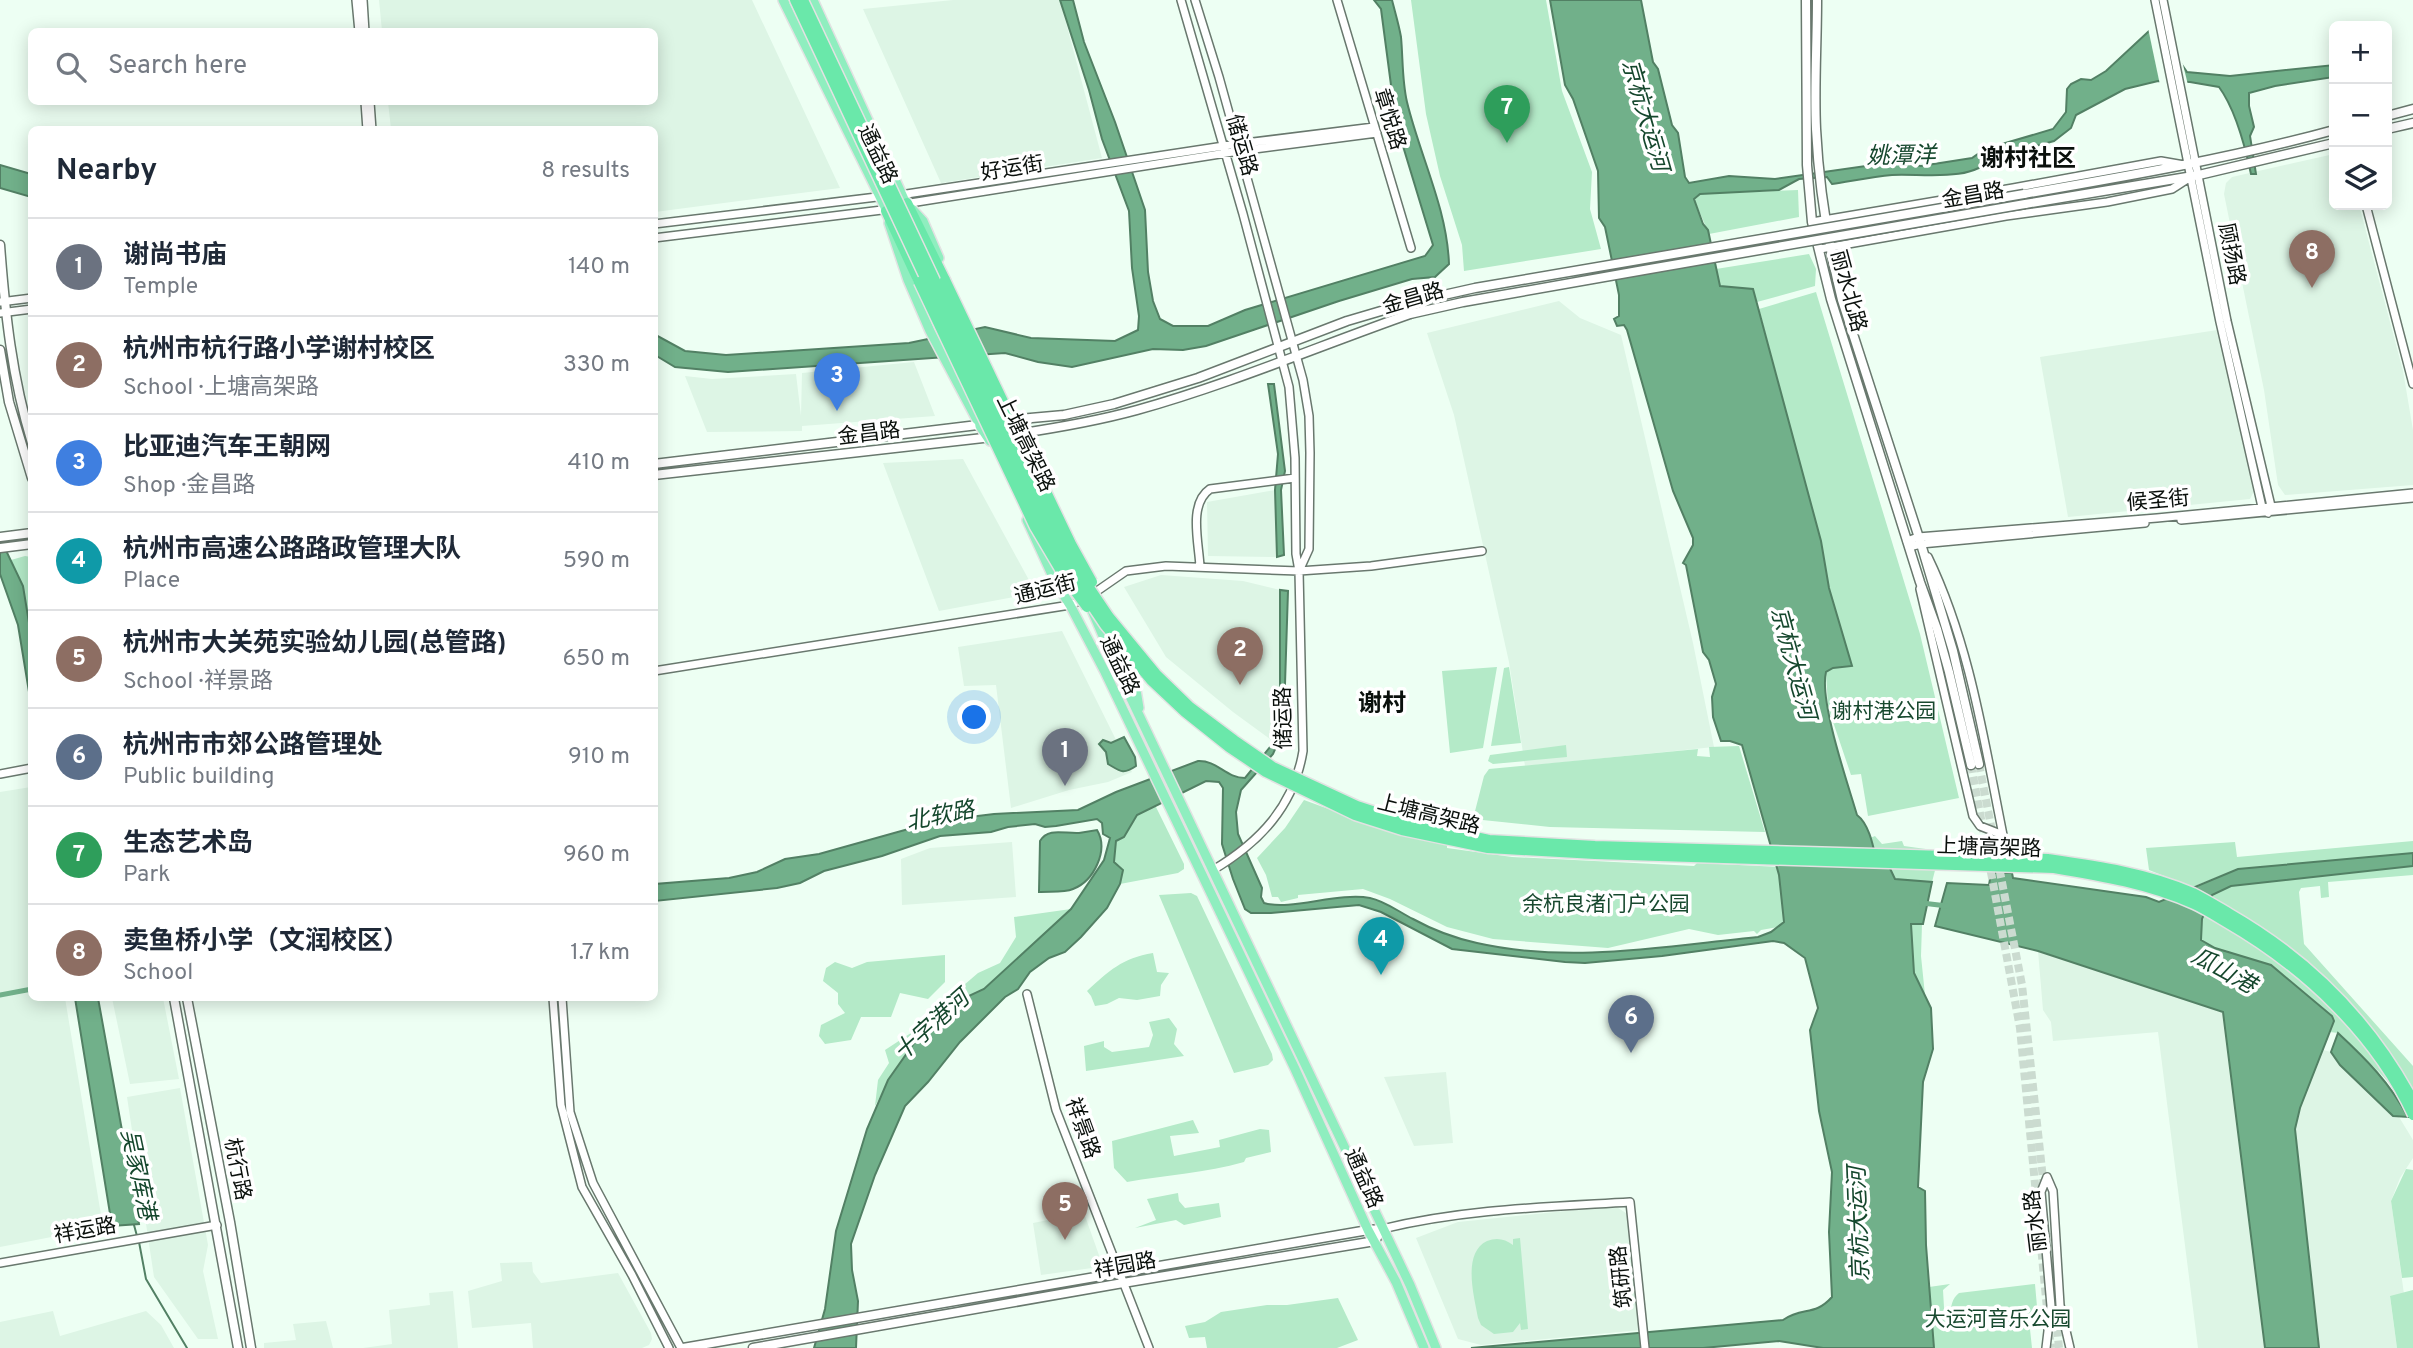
<!DOCTYPE html>
<html lang="en">
<head>
<meta charset="utf-8">
<style>
	:root { --surface:#fff; --page:#f2f2f3; --text:#1f2937; --muted:#747a83; --line:#e0e1e3; --accent:#b45309 }
	body { margin:0; font-family:Overpass,"Noto Sans SC",sans-serif; background:var(--page); color:var(--text) }
	.controls { position:absolute; right:21px; top:21px; display:grid; overflow:hidden; border-radius:10px; box-shadow:0 4px 18px #0003 }
	.controls button { width:63px; height:63px; display:grid; place-items:center; padding:0; border:0; border-bottom:2px solid var(--line); background:var(--surface); color:var(--text); font:35px sans-serif }
	.you { position:absolute; left:975px; top:718px; width:24px; height:24px; margin:-18px; border:5px solid #fff; border-radius:50%; background:#1a73e8; box-shadow:0 0 0 10px #1a73e833 }
	.badge { display:grid; place-items:center; width:46px; height:46px; border-radius:50%; background:var(--accent); color:#fff; font-size:23px; font-weight:700 }
	.pin { position:absolute; translate:-50% -58px; filter:drop-shadow(0 2px 4px #0008) }
	.pin::after { content:''; position:absolute; top:37px; width:24px; height:21px; background:inherit; clip-path:polygon(0 0,100% 0,50% 100%) }
	.list { margin:0; padding:0; list-style:none }
	h2 { display:flex; justify-content:space-between; align-items:center; height:91px; margin:0; padding:0 28px; font-size:30px }
	h2 small { font-size:23px; font-weight:400; color:var(--muted) }
	.list li { display:grid; grid-template-columns:46px 1fr auto; gap:21px; align-items:center; box-sizing:border-box; height:98px; padding:0 28px; border-top:2px solid var(--line) }
	.list b { display:block; font-size:26px; white-space:nowrap }
	.list p { margin:0; font-size:23px; white-space:nowrap; color:var(--muted) }
	.list em { font-size:23px; font-style:normal; color:var(--muted) }
	.icon { flex:none; width:38px; height:38px; fill:none; stroke:currentColor; stroke-width:2; stroke-linecap:round; stroke-linejoin:round }
	.map { position:relative; flex:none; width:2413px; height:1348px; overflow:hidden }
	.search { position:absolute; background:var(--surface); box-shadow:0 4px 18px #0003; left:28px; top:28px; width:630px; height:77px; display:flex; align-items:center; gap:18px; box-sizing:border-box; padding:0 24px; border-radius:10px; color:var(--muted); font-size:26px }
	.panel { position:absolute; background:var(--surface); box-shadow:0 4px 18px #0003; left:28px; top:126px; width:630px; height:875px; border-radius:10px }
	.map>svg:first-child { display:block }
</style>
</head>
<body>
<div class="map">
<svg width="2413" height="1348" viewBox="0 0 2413 1348">
	<rect width="100%" height="100%" fill="#edfff3"/>
	<path fill="#ddf5e5" d="M379,0H752L840,188L655,212L654,130L391,129L388,102H654V32L382,31Z
		M953,0H1060L1102,158L941,183L863,9Z
		M2334,154V205H2359L2403,371L2413,430V485L2285,495L2278,485L2264,390L2224,194L2226,183L2232,177Z
		M1559,301L1580,318L1621,335L1693,643L1714,747L1525,766L1509,662L1454,415L1427,333Z
		M2224,329L2254,491L2250,499L2068,517L2040,357Z
		M914,362L935,416L802,426V431L707,432L685,376L712,379L796,374L801,416L802,373Z
		M963,459L1036,593L939,611L883,463Z
		M1275,490L1277,557L1208,556L1207,502Z
		M1161,575L1243,581L1280,590V722L1274,742L1233,712L1166,657L1124,587Z
		M1062,631L1132,772L1108,782L1069,790L1011,808L996,685L964,686L958,647Z
		M31,787L32,998H65L103,1227L0,1247V792Z
		M1012,842L1016,897L902,905L901,859L930,848Z
		M2038,951L2223,1012L2265,1348H2198L2158,1032L2053,1041L2051,1022L2043,1010Z
		M112,998H163L179,1079L130,1084Z
		M2323,1050L2331,1052L2340,1065L2393,1116L2399,1117L2413,1140V1158L2400,1178L2391,1201L2404,1294L2390,1297L2397,1348H2319L2295,1129L2300,1108Z
		M1446,1072L1453,1143L1414,1146L1384,1077Z
		M180,1088L208,1245L203,1271L218,1339H198L154,1277L127,1097Z
		M1615,1206L1629,1215L1641,1330L1481,1345L1458,1339L1416,1238L1458,1222Z
		M1084,1213L1100,1258L1097,1263L1092,1268L1041,1275L1033,1223Z
		M532,1262L533,1272L541,1283L618,1273L651,1333L652,1339L649,1345L642,1348H533L531,1323L472,1328L468,1291L502,1281L500,1263Z
		M453,1291L458,1348H363L392,1344L389,1310L430,1305L429,1293Z
		M53,1311L60,1336L146,1311L161,1325L174,1348H0V1322Z
		M326,1321L333,1348H264V1343L296,1340L293,1324Z"/>
	<path fill="#b4eac8" d="M1411,0H1546L1562,91L1592,172L1590,209L1601,249L1464,271L1462,245L1440,176L1426,114Z
		M1798,190L1799,217L1709,234L1694,199L1700,194Z
		M1809,254L1816,269L1815,286L1757,302L1753,289L1720,286L1716,269Z
		M1816,292L1920,634L1959,798L1868,816L1861,774L1851,775L1828,707L1826,672L1833,668L1852,666L1829,588L1821,541L1759,309Z
		M25,556L31,557V635L23,586L11,560Z
		M1497,667L1483,748L1450,753L1442,671Z
		M1509,667L1521,743L1491,746L1504,668Z
		M1566,745L1567,757L1493,764L1488,761L1490,755Z
		M1739,746L1765,832L1550,827L1473,819L1484,776L1489,769L1698,749L1697,756L1710,757L1709,747Z
		M1304,800L1386,830L1447,845V848L1512,857L1694,866L1697,863L1782,867L1797,920L1784,932L1778,927L1761,930L1757,934L1754,931L1718,935L1689,929L1608,948L1493,939L1447,927L1390,899L1363,889L1298,895V898L1281,902L1278,897H1272L1266,875L1257,858L1285,828Z
		M1155,805L1184,864V869L1178,873L1120,884C1121,875 1115,871 1113,863C1108,837 1133,814 1155,805Z
		M1875,836L1882,844L1902,841L1904,846L1940,851L1932,882L1895,879L1886,860L1876,859L1870,838Z
		M2413,841V854L2238,869L2192,887L2149,870L2146,848L2235,842L2237,857Z
		M2413,866V875L2328,882L2329,897L2321,898L2320,886L2301,888L2299,892L2304,944L2413,1066V1109L2379,1072L2338,1033L2330,1032L2334,1021L2271,965L2215,948L2201,940C2200,923 2206,910 2212,895L2231,886Z
		M1191,893L1197,896L1272,1054L1273,1060L1268,1065L1234,1073L1159,895Z
		M1071,909L984,989L960,1000L924,1029L895,1069L875,1106L878,1080L889,1063L885,1050L917,1029L937,1002L957,991L978,973L1000,963L1016,937L1014,917Z
		M1911,923L1922,924L1921,956L1925,995L1914,973Z
		M1153,953L1157,972L1169,973L1161,985L1160,996L1137,1000L1119,998L1107,1004L1095,1006L1091,996L1087,991C1109,971 1122,958 1153,953Z
		M945,955V982L928,999L900,993L891,1017H861L851,1040L825,1044L819,1036L821,1025L845,1013L838,1004V993L823,981L826,968L835,962L852,968L867,962Z
		M1169,1018L1177,1029L1174,1044L1184,1056L1086,1071L1084,1046L1104,1041V1047L1112,1052L1149,1047L1153,1035L1149,1022Z
		M1193,1120L1199,1133L1170,1136L1174,1156L1220,1147L1219,1140L1260,1129L1269,1130L1271,1152L1246,1158L1244,1162C1206,1173 1166,1175 1127,1182L1114,1168L1112,1141Z
		M2406,1169L2413,1170V1277L2402,1278L2391,1201Z
		M1178,1193L1179,1201L1185,1208L1219,1203L1221,1217L1184,1225L1176,1220L1135,1228L1156,1220L1147,1199Z
		M1520,1238L1528,1329L1521,1330L1520,1323L1513,1332L1494,1334L1481,1325L1478,1318C1474,1296 1462,1253 1487,1241C1497,1237 1505,1239 1513,1245V1239Z
		M1950,1284L1943,1290L1945,1325L1951,1324C1951,1312 1949,1301 1959,1293L2035,1284L2038,1318L2029,1320L2032,1348H1934L1929,1287Z
		M2413,1290V1348H2397L2390,1296Z
		M1338,1298L1358,1340L1337,1348H1207L1205,1337L1189,1338L1185,1326L1205,1322L1221,1312L1267,1305H1287Z"/>
	<path fill="#71b08a" stroke="#528064" stroke-width="2" d="M1060,0H1073L1084,42L1115,122L1145,210L1148,272L1153,301L1160,319L1173,326H1208L1245,310L1425,256L1433,245L1396,123L1381,9L1374,0H1392C1395,12 1399,25 1401,37C1403,58 1402,81 1407,102C1420,156 1447,208 1449,264L1435,277L1412,279L1339,301L1206,346L1183,350L1153,349L1072,367L1038,362L1005,353L728,372L675,367L655,355L654,334L685,351L726,355L909,343L985,327L1031,338L1115,341L1138,330L1139,316L1132,268L1129,211L1102,139L1089,90Z
		M1550,0H1641L1653,62L1658,69L1672,125L1678,133L1685,177L1689,183L1729,176L1775,179L1894,162L1921,166L1972,158L1985,149L2053,129L2066,112L2067,89L2071,84L2081,79L2091,80L2106,71L2149,31H2159L2187,72L2230,76L2334,65V77L2275,86L2249,93V106L2254,127L2250,136L2256,174H2251C2245,146 2236,110 2219,87L2190,82L2158,81L2125,89L2076,115L2071,128L2054,141L1992,158C1971,183 1920,173 1892,175C1872,177 1852,181 1832,184L1827,177L1799,179L1779,190L1700,194L1694,199L1703,224L1708,230L1720,286L1753,289L1821,541L1829,588L1852,666L1833,668L1826,672C1819,701 1848,784 1857,815C1869,824 1873,845 1876,859L1886,860L1895,879L1932,882L1923,924H1911L1914,973L1931,1008L1933,1049L1923,1082L1918,1187L1925,1191L1926,1245L1934,1348H1823L1779,1341L1703,1348H1471L1783,1320C1803,1306 1814,1317 1832,1297L1829,1232L1832,1172L1819,1111L1810,1030L1818,1008L1805,958L1784,943L1773,941L1662,956L1585,963L1565,962L1452,949L1381,912L1359,905L1271,913H1251L1245,909L1233,879L1222,844L1223,788L1219,782L1206,781L1137,815L1124,837L1116,841L1114,862L1123,870L1120,884L1107,908L1081,937L1065,952L1049,958L1030,972L1018,989L1005,997L960,1042L928,1082L905,1106L875,1175L851,1244L852,1270L858,1301L856,1348H814L825,1309L836,1231L867,1129L888,1080L924,1029L960,1000L984,989L1071,909L1104,860L1110,838L1103,834L1102,823L1097,819L1056,826L1045,827L1035,824L1008,827L991,832L940,836L882,856L824,871L800,883L777,888L655,901V884L729,878L757,872L785,859L819,854L937,821L994,814L1078,810L1116,792L1198,761C1217,760 1226,778 1245,778L1274,742L1280,727V590L1288,591L1285,684L1287,722L1273,754L1241,790L1236,812L1238,834L1262,888L1261,897L1264,903C1291,911 1338,892 1370,898C1385,901 1399,912 1413,919C1433,930 1454,938 1477,943C1570,964 1666,946 1758,937L1771,932L1784,922L1779,875L1742,745L1730,741H1721L1713,717L1712,697L1716,684L1709,660L1703,652L1686,565L1683,563L1693,545V538L1673,491L1627,330L1624,325L1617,326L1614,319L1619,316V295L1605,227L1599,218L1598,171L1573,99L1565,85Z
		M0,165L31,174V197L0,188Z
		M1268,384H1274L1285,471L1281,490L1284,555L1277,557L1275,490L1278,454Z
		M0,538L23,586L31,635V704L18,625L0,574Z
		M1124,737L1135,757L1136,766C1123,775 1120,771 1108,764L1106,752L1099,744L1103,740L1111,743Z
		M1097,830C1109,850 1094,881 1073,889C1064,893 1049,891 1039,892L1040,841C1048,827 1065,834 1079,833C1085,832 1091,831 1097,830Z
		M2413,853V866L2231,886L2212,895L2202,919L2201,940L2215,948L2271,965L2332,1016L2334,1021L2300,1108L2295,1129L2319,1348H2265L2223,1012L2038,951L1935,926L1947,883L1989,885L1991,873H2012L2013,878L2146,897L2159,902L2238,869Z
		M75,998H98L139,1224L112,1226Z
		M2338,1033C2366,1059 2390,1083 2408,1117L2393,1116L2340,1065L2331,1052Z"/>
	<path fill="#edfff3" d="M2148,28H2160L2176,36L2188,85H2160Z"/>
	<g fill="none" stroke-linecap="round" stroke-linejoin="round">
		<path stroke="#528064" stroke-width="2" d="M134,1225L137,1236
			M139,1242L146,1279L187,1348"/>
		<path stroke="#71b08a" stroke-width="5" d="M1922,903L1947,906
			M0,995L32,989"/>
		<path stroke="#cbdbd0" stroke-width="8" stroke-dasharray="8 4" stroke-linecap="butt" d="M1979,764L2022,985L2044,1188
			M1971,765L2020,1028L2048,1319
			M2048,1233L2059,1348
			M2049,1332L2051,1348"/>
		<g stroke="#69786e" stroke-width="10">
			<path id="tertiary" d="M356,0L359,32
				M363,0L365,32
				M1181,0L1243,214L1289,387L1295,458L1296,554L1299,571L1303,751C1294,806 1260,842 1213,870
				M1195,0L1219,77L1303,380L1309,416L1310,453L1309,549L1299,571
				M1337,0L1411,248
				M2155,0L2220,322L2262,507
				M2163,0L2227,321L2271,506L2268,513
				M365,102L367,130
				M370,102L372,130
				M900,195L1237,144L1374,127
				M904,204L1239,151L1377,133
				M2366,205L2413,384
				M1812,222L2013,188L2161,161L2184,165
				M654,224L885,196
				M654,238L890,209
				M1820,249L2006,216L2107,202L2172,189L2189,178
				M0,302L32,298
				M0,313L32,309
				M2181,520L2413,498
				M1907,541L1918,537L2157,518L2413,493
				M1909,547L1921,544L2145,523
				M1200,567C1199,543 1188,504 1210,489L1295,478
				M1920,589L1973,816L1980,826L2003,835C1984,741 1970,644 1928,557
				M654,671L1070,605L1087,598L1126,571L1166,566L1299,571L1371,566L1482,551
				M0,774L32,768
				M1027,994L1056,1110L1149,1348
				M553,998L561,1105L582,1187L632,1275L669,1348
				M562,998L570,1112L593,1183L681,1348
				M2047,1177L2053,1191L2060,1305L2070,1348
				M1382,1229C1464,1209 1547,1207 1630,1202L1645,1348
				M0,1263L217,1225
				M2046,1348L2051,1306L2041,1192L2047,1177"/>
		</g>
		<g stroke="#69786e" stroke-width="11">
			<path id="secondary" d="M1806,0L1807,165L1812,222L1831,299L1920,582L1937,629L1949,672L1971,765
				M1817,0C1817,43 1814,87 1816,129C1819,187 1828,244 1842,300L1921,544L1953,651L1979,764
				M2387,116L2413,109
				M2387,129L2413,123
				M2024,194C2128,176 2232,158 2334,130
				M2025,204L2199,175L2334,143
				M0,245C5,312 12,378 32,443
				M0,350L9,402L32,478
				M1009,420L1064,415L1114,404L1198,378L1347,321L1408,303
				M1016,434C1056,428 1097,421 1137,410C1230,384 1319,346 1410,314
				M654,464L986,424
				M654,475L992,437
				M0,537L32,533
				M0,548L32,544
				M174,998L238,1348
				M187,998L230,1222L251,1348
				M683,1348L1368,1230L1382,1229
				M753,1348L1123,1283L1375,1241L1382,1229"/>
		</g>
		<g stroke="#e2e2e2" stroke-width="12">
			<path id="primary" d="M783,0L889,215
				M813,0L909,210
				M912,209L923,221L939,258
				M889,223L908,280L930,331L977,420
				M977,409L980,426L990,441
				M1027,520L1055,581L1070,605L1105,672L1295,1069L1368,1230L1396,1282L1424,1348
				M1091,608L1119,673L1410,1285L1436,1348
				M1115,639L1135,684L1139,708"/>
		</g>
		<g stroke="#e2e2e2" stroke-width="13">
			<path id="trunk" d="M907,203L945,280
				M886,211L919,282"/>
		</g>
		<use href="#tertiary" stroke="#fff" stroke-width="7"/>
		<use href="#secondary" stroke="#fff" stroke-width="8"/>
		<use href="#primary" stroke="#8feebf" stroke-width="9"/>
		<use href="#trunk" stroke="#6ae8aa" stroke-width="10"/>
		<g stroke="#69786e" stroke-width="11" stroke-linecap="butt">
			<path id="secondary-bridge" d="M1408,303L1475,288L2024,194
				M1410,314L1463,302L1644,270L2025,204"/>
		</g>
		<g stroke="#e2e2e2" stroke-width="13" stroke-linecap="butt">
			<path id="trunk-bridge" d="M795,0L973,380L1066,567L1105,625L1151,680L1185,712L1229,747L1266,772L1355,815L1402,830L1488,848L1595,854L2054,868C2102,876 2149,884 2194,904C2205,909 2216,916 2226,922C2304,967 2375,1033 2413,1115
				M803,0L953,319L1076,568L1109,617L1156,674L1190,707L1234,740L1273,767L1357,806L1406,822L1489,840L1595,846L2048,859C2097,866 2147,873 2193,893C2205,899 2218,907 2230,914C2308,959 2371,1022 2413,1101
				M945,280L1071,544L1092,582
				M919,282L1035,527L1064,576L1087,607"/>
		</g>
		<use href="#secondary-bridge" stroke="#fff" stroke-width="8"/>
		<use href="#trunk-bridge" stroke="#6ae8aa" stroke-width="10"/>
	</g>
	<g text-anchor="middle" stroke-width="7" stroke-linejoin="round" paint-order="stroke">
		<g font-size="21" fill="#0a100c" stroke="#fff">
			<text transform="translate(1390 119) rotate(73)" y="7">章悦路</text>
			<text transform="translate(1242 145) rotate(74)" y="7">储运路</text>
			<text transform="translate(878 154) rotate(64)" y="7">通益路</text>
			<text transform="translate(1012 168) rotate(-9)" y="7">好运街</text>
			<text transform="translate(1973 195) rotate(-10)" y="7">金昌路</text>
			<text transform="translate(2232 254) rotate(79)" y="7">顾扬路</text>
			<text transform="translate(1849 291) rotate(75)" y="7">丽水北路</text>
			<text transform="translate(1413 298) rotate(-16)" y="7">金昌路</text>
			<text transform="translate(869 433) rotate(-7)" y="7">金昌路</text>
			<text transform="translate(1026 443) rotate(64)" y="7">上塘高架路</text>
			<text transform="translate(2158 500) rotate(-5)" y="7">候圣街</text>
			<text transform="translate(1045 589) rotate(-14)" y="7">通运街</text>
			<text transform="translate(1120 665) rotate(64)" y="7">通益路</text>
			<text transform="translate(1283 718) rotate(-91)" y="7">储运路</text>
			<text transform="translate(1429 814) rotate(14)" y="7">上塘高架路</text>
			<text transform="translate(1989 847) rotate(2)" y="7">上塘高架路</text>
			<text transform="translate(1083 1128) rotate(70)" y="7">祥景路</text>
			<text transform="translate(238 1169) rotate(79)" y="7">杭行路</text>
			<text transform="translate(1364 1178) rotate(66)" y="7">通益路</text>
			<text transform="translate(2035 1221) rotate(-97)" y="7">丽水路</text>
			<text transform="translate(85 1230) rotate(-10)" y="7">祥运路</text>
			<text transform="translate(1125 1265) rotate(-10)" y="7">祥园路</text>
			<text transform="translate(1621 1277) rotate(-96)" y="7">筑研路</text>
		</g>
		<g font-size="21" fill="#18492f" stroke="#fff">
			<text x="1884" y="718">谢村港公园</text>
			<text x="1606" y="911">余杭良渚门户公园</text>
			<text x="1998" y="1326">大运河音乐公园</text>
		</g>
		<g font-size="23" font-style="italic" fill="#15472d" stroke="#fff">
			<text transform="translate(1646 115) rotate(74)" y="8">京杭大运河</text>
			<text transform="translate(1901 155) rotate(-1)" y="8">姚潭洋</text>
			<text transform="translate(1794 663) rotate(75)" y="8">京杭大运河</text>
			<text transform="translate(940 815) rotate(-11)" y="8">北软路</text>
			<text transform="translate(2224 970) rotate(29)" y="8">瓜山港</text>
			<text transform="translate(931 1025) rotate(-42)" y="8">十字港河</text>
			<text transform="translate(139 1174) rotate(78)" y="8">吴家库港</text>
			<text transform="translate(1858 1224) rotate(-92)" y="8">京杭大运河</text>
		</g>
		<g font-size="24" font-weight="bold" fill="#0a100c" stroke="#fff">
			<text x="2028" y="166">谢村社区</text>
			<text x="1382" y="711">谢村</text>
		</g>
	</g>
</svg>
<div class="controls">
<button>+</button>
<button>−</button>
<button><svg class="icon" aria-label="layers" viewBox="0 0 24 24"><path d="M12 4l9 5-9 5-9-5zM3 14l9 5 9-5"/></svg></button>
</div>
<div class="you"></div>
<div class="pin badge" style="left:1065px;top:786px;background:#6b7280">1</div>
<div class="pin badge" style="left:1240px;top:685px;background:#8d6e63">2</div>
<div class="pin badge" style="left:837px;top:411px;background:#3f7fe0">3</div>
<div class="pin badge" style="left:1381px;top:975px;background:#0f9aa8">4</div>
<div class="pin badge" style="left:1065px;top:1240px;background:#8d6e63">5</div>
<div class="pin badge" style="left:1631px;top:1053px;background:#5c6f8a">6</div>
<div class="pin badge" style="left:1507px;top:143px;background:#2e9e5b">7</div>
<div class="pin badge" style="left:2312px;top:288px;background:#8d6e63">8</div>
<div class="search"><svg class="icon" aria-label="search" viewBox="0 0 24 24"><circle cx="10" cy="10" r="6"/><path d="M15 15l6 6"/></svg>Search here</div>
<section class="panel">
<h2>Nearby<small>8 results</small></h2>
<ul class="list">
<li><span class="badge" style="background:#6b7280">1</span><div><b>谢尚书庙</b><p>Temple</p></div><em>140 m</em></li>
<li><span class="badge" style="background:#8d6e63">2</span><div><b>杭州市杭行路小学谢村校区</b><p>School · 上塘高架路</p></div><em>330 m</em></li>
<li><span class="badge" style="background:#3f7fe0">3</span><div><b>比亚迪汽车王朝网</b><p>Shop · 金昌路</p></div><em>410 m</em></li>
<li><span class="badge" style="background:#0f9aa8">4</span><div><b>杭州市高速公路路政管理大队</b><p>Place</p></div><em>590 m</em></li>
<li><span class="badge" style="background:#8d6e63">5</span><div><b>杭州市大关苑实验幼儿园(总管路)</b><p>School · 祥景路</p></div><em>650 m</em></li>
<li><span class="badge" style="background:#5c6f8a">6</span><div><b>杭州市市郊公路管理处</b><p>Public building</p></div><em>910 m</em></li>
<li><span class="badge" style="background:#2e9e5b">7</span><div><b>生态艺术岛</b><p>Park</p></div><em>960 m</em></li>
<li><span class="badge" style="background:#8d6e63">8</span><div><b>卖鱼桥小学（文润校区）</b><p>School</p></div><em>1.7 km</em></li>
</ul>
</section>
</div>
</body>
</html>
